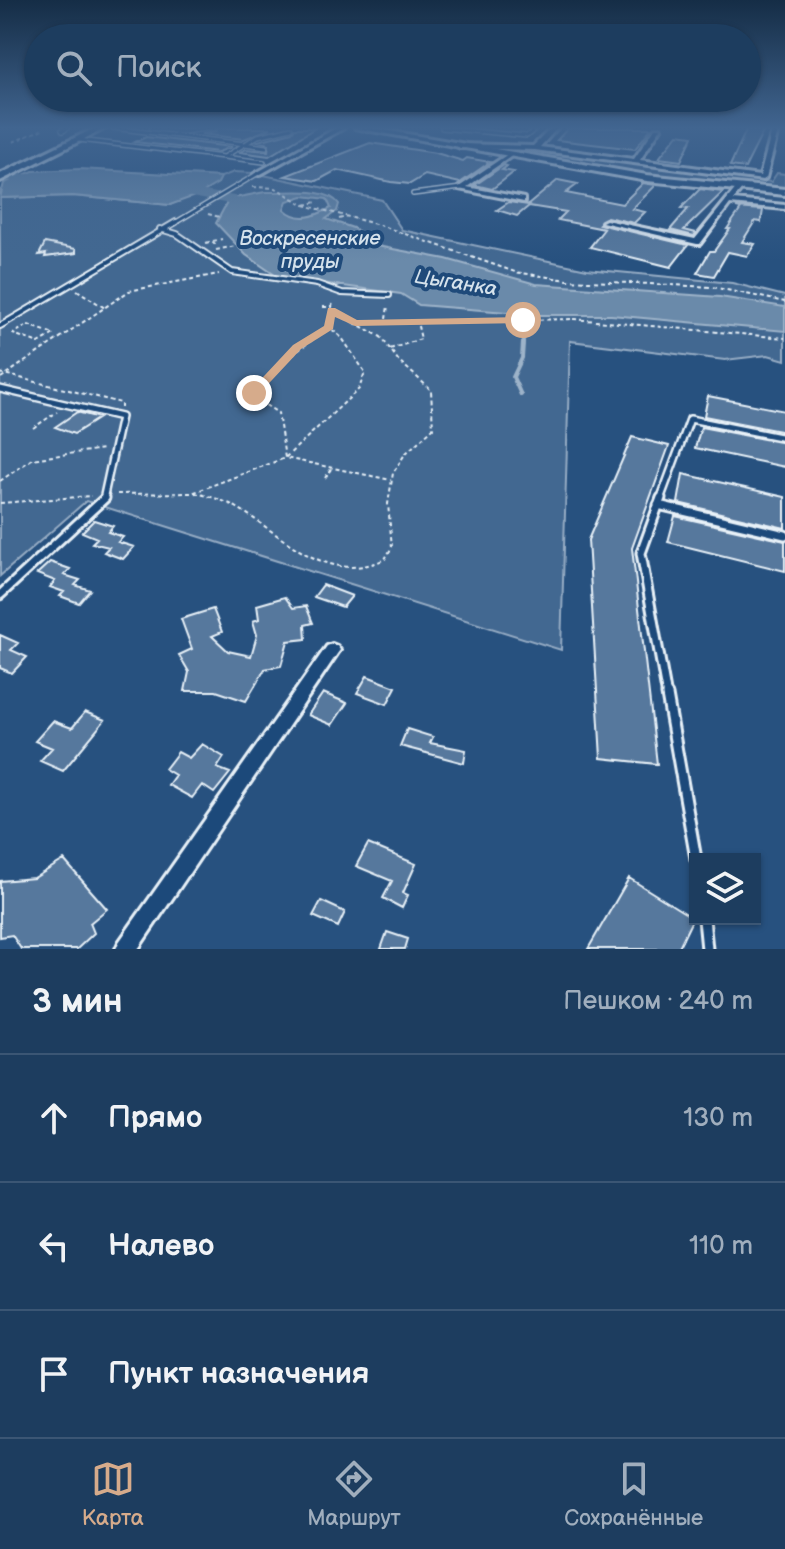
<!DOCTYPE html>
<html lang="ru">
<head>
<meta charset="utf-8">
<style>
	:root { --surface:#1d3d5f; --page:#2a4868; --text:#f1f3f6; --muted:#a0aebd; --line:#3b5674; --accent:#d6ab8b }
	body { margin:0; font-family:"Balsamiq Sans",sans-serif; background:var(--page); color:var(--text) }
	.controls { position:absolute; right:24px; bottom:24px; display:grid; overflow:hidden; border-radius:0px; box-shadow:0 2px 6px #0004 }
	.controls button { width:72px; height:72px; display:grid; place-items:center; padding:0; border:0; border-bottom:2px solid var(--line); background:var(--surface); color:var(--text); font:40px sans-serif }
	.stop { position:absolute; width:24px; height:24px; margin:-18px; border:6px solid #d6ab8b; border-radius:50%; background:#fff }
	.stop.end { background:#d6ab8b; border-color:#fff; box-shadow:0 2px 8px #0008 }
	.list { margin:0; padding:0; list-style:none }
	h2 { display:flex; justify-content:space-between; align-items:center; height:104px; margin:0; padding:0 32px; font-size:34px }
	h2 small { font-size:26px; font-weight:400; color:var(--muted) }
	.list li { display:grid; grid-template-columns:52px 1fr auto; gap:24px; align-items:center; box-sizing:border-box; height:128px; padding:0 32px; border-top:2px solid var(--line) }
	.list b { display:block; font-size:30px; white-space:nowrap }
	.list em { font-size:26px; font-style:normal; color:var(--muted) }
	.icon { flex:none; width:44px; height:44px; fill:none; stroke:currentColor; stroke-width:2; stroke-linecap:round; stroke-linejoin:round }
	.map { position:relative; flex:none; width:785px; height:949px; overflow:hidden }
	.search { position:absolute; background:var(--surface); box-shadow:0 2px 6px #0004; left:24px; right:24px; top:24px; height:88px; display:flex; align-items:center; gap:20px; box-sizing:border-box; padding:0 28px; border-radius:44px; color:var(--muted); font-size:30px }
	.sheet { height:488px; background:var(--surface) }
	nav { display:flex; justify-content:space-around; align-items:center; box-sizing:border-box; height:112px; border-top:2px solid var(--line); background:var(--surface); font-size:22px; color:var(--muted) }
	nav a { display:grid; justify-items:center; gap:4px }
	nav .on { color:var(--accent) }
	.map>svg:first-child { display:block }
</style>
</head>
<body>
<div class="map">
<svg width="785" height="949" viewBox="0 0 785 949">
	<rect width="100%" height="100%" fill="#27517f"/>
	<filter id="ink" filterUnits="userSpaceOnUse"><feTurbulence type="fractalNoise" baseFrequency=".0125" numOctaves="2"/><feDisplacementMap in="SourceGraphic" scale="16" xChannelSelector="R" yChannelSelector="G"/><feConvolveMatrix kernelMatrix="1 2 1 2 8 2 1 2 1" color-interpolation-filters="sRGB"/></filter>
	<g filter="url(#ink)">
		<path fill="#436891" stroke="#96acc4" stroke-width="2" d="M482,148L533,150L771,182L777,173L785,174V191L620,173Z
			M234,172L254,173L382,200L402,230L587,269L732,283L785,296V360L768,355L725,360L570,341L561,650L86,501L0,576V189L1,198L73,196L170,205L218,183L221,177Z"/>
		<path fill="#6b8aaa" stroke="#9db3c9" stroke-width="2" fill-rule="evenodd" d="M80,169L221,177L218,183L200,194L170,205L73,196L0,198L4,183L33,171Z
			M265,192C286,193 326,186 339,204L337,211L326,219L353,228L377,246L446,259L536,284L720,297L785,307V331L611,315H538L535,306L525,304L518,307L519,313L419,305L401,294L278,277L246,255L216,223L229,199ZM303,196L327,199L331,208C315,216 299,223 284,209L287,201Z"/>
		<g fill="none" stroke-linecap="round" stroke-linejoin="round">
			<path stroke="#9db3c9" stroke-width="3" d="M523,345L525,328L538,315"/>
			<path stroke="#9db3c9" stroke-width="4" d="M521,395L513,377L522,358L523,343"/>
			<path fill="#6b8aaa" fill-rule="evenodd" d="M0,172L48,176L55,180L48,184L0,180Z
				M169,185L234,196L262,214L255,218L225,203L164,192V186Z"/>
		</g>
		<path fill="#57789d" stroke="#e8f1f8" stroke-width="2" d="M218,128H271L244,139L201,134L215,132Z
			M295,128H315L269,156L240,152L246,149L268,151L269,144L258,141L292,132Z
			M568,128H651L635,149L557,140Z
			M747,128H765L745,168L730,166Z
			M678,134L693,136L681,161L659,158Z
			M146,137L232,147L218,152L135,142Z
			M370,143L436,153L463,161L467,158L490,162L460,183L425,175L410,184L391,182L337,170L317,181L285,176Z
			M504,165L507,166L502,170L514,172L492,189L475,185Z
			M558,180L578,184L566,193L622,204L643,183L656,185L632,209L645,212L634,223L607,217L599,224L688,245L671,267L590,247L604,229L558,220L566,212L529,206L517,216L497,210L509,202L528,205Z
			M700,189L723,192L684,230L696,233L694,236L670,230L688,209L681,208Z
			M736,208L763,210L761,222L755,221L742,242L755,244L747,256L728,252L714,276L697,273L710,251H714L730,229H727L741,209Z
			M45,243L76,249V253L45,257L46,254L39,255Z
			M708,396L785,411V432L704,416Z
			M77,412L99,418L74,434L55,427Z
			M701,427L785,443V467L695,448Z
			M632,437L669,446L632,548L657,764L601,758L588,540Z
			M683,474L785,497V528L678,503Z
			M675,516L785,541V571L668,542Z
			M94,520L113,526L108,532L123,537L118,542L134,547L123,559L104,552L109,547L92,543L97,538L82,532Z
			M50,562L70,569L64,575L80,580L75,585L90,590L79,603L60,596L64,592L50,587L55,581L37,574Z
			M323,585L352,596L343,607L314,597Z
			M285,597L293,608L306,606L313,623L305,625L306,639L288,641L281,666L265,669L246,701L216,691H185L189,672L179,655L192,649L181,619L213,609L222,632L212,636L228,651L251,656L257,635L253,621L259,619L257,605Z
			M0,635L18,643L11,650L27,657L12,673L0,668Z
			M367,676L396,687L387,704L357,693Z
			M323,693L347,703L332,725L308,715Z
			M85,712L105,720L63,771L40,761L52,748L35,741L53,721L72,728Z
			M407,729L433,737L430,743L466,750L464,763L400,746Z
			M202,744L224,757L217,768L230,773L214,793L202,785L192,798L168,785L175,775L165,769L178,752L189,758Z
			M368,844L416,864L403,893L408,895L402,908L383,898L392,881L356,866Z
			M64,860L107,909L90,923L94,933L77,949H21L12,935L0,937V881L34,878Z
			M629,878L693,918L678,949H588Z
			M321,901L345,912L338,927L313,916Z
			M387,932L408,939L405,949H381Z"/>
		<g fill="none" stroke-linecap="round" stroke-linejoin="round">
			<g stroke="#e8f1f8" stroke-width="6">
				<path id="service-far4" d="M151,128L182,132L214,128
					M442,128L527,136L536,128
					M79,140L224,157L245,144L113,128
					M245,144L258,136L291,128
					M245,144L266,147
					M224,157L264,162
					M413,194L461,188
					M173,224L257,174"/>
			</g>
			<g stroke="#e8f1f8" stroke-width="8">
				<path id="service-far3" d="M160,229L177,234L232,272L317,284L342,293L389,295
					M0,326L176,222"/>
			</g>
			<g stroke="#e8f1f8" stroke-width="10">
				<path id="service-far2" d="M0,389L121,417L103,500
					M660,500L690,419L785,438"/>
			</g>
			<g stroke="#e8f1f8" stroke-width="13">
				<path id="service-far1" d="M661,498L641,553L667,697
					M658,505L785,535
					M0,595L105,498"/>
			</g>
			<g stroke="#e8f1f8" stroke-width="15">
				<path id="service" d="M667,695L696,859
					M704,919L707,949"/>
			</g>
			<g stroke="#e8f1f8" stroke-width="8">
				<path id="pedestrian" d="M63,130L66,128"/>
			</g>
			<g stroke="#e8f1f8" stroke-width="6">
				<path id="minor" d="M336,128H344L259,175L254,174Z
					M551,128H557L540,147L634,159L655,128H661L640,160L760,176L772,131L775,129L778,131L766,178L763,180L535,150L460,148L457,146L460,144L533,146Z
					M511,152L514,154L513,155L467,187L524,198V202L459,189V187Z
					M737,187L743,188L733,200L785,205V209L730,204L700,244H697L602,222L606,220L695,239Z
					M332,644L337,646L340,650L337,654L138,949H116L119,942L327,646Z"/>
			</g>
			<g stroke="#e8f1f8" stroke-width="6">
				<path id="tertiary" d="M355,128H373L647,175L785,189V195L647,181Z"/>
			</g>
			<g stroke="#e8f1f8" stroke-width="6">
				<path id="secondary" d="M95,128H106L0,181V174Z"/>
			</g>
			<path stroke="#e8f1f8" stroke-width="2" stroke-dasharray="4 3" stroke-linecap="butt" d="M13,142L45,128
				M253,187L276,188L304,205L379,225L515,272L568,280L712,287L785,302
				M305,205L317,202
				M208,214L220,217
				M339,219L346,217
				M213,241L222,239
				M206,243L212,241L217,246
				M216,250L250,243
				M77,290L105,308
				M323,307H331
				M332,311L355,323L574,319L785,338
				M386,319L388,306
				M518,319L529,310
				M28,325L54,334L39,343L13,334Z
				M329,327L276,367L253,397L278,413L285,458L391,480
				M390,349L421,339L417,322
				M0,373L121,403V408
				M1,378L129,291L219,274
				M243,405L252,398
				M33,428L57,412
				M325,478L331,469
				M0,481L32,459L103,449
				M195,493C209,496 223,500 236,507C282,534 326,587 385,559L392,547L388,504L393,473L405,454L433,428L431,390L398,360L381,337L355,323
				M117,494L192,493L285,458L359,389L365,372L342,338L329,327L333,301
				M0,503L91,496"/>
			<use href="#service-far4" stroke="#1f4a7a" stroke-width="3"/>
			<use href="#service-far3" stroke="#1f4a7a" stroke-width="4"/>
			<use href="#service-far2" stroke="#1f4a7a" stroke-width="5"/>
			<use href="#service-far1" stroke="#1f4a7a" stroke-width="7"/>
			<use href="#service" stroke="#1f4a7a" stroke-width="9"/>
			<use href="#pedestrian" stroke="#1f4a7a" stroke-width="5"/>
			<use href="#minor" fill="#1f4a7a" fill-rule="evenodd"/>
			<use href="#tertiary" fill="#1f4a7a" fill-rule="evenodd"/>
			<use href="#secondary" fill="#1f4a7a" fill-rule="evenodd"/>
		</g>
	</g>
	<linearGradient id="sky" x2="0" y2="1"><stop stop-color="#152d46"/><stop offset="0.49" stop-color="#416590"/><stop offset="1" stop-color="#416590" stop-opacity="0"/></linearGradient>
	<rect width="785" height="261" fill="url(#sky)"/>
	<path fill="#d6ab8b" d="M328,308H335L357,320L523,317L528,320L523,323L355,326L335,317L333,329L301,349L258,395H250V391L293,345L324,326Z"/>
	<g text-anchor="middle" stroke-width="8" stroke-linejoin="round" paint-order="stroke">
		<g font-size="20" font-style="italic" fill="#d5e2ec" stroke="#1f4a7a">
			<text x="310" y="245">Воскресенские<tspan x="310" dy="23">пруды</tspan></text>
			<text transform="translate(456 282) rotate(9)" y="7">Цыганка</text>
		</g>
	</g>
</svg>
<div class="controls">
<button><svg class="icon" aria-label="layers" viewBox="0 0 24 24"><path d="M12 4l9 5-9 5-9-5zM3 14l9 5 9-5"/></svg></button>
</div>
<div class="stop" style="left:523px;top:320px"></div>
<div class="stop end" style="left:254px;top:393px"></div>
<div class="search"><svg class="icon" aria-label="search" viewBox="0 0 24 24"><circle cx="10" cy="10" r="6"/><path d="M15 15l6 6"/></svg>Поиск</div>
</div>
<section class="sheet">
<h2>3 мин<small>Пешком · 240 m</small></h2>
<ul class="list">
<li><svg class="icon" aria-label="ahead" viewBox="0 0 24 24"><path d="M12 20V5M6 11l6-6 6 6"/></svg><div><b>Прямо</b></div><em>130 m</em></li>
<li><svg class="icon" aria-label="left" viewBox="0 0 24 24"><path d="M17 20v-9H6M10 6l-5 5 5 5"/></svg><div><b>Налево</b></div><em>110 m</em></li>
<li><svg class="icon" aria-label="arrive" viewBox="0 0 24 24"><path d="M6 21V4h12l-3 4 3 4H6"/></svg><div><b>Пункт назначения</b></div></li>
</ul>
</section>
<nav>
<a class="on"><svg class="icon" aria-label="map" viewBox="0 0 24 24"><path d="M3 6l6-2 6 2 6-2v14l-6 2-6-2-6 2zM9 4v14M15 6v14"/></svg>Карта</a>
<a><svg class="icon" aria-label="directions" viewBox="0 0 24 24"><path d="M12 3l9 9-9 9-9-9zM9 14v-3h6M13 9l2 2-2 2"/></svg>Маршрут</a>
<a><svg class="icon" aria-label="saved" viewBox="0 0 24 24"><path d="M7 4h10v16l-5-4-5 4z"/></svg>Сохранённые</a>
</nav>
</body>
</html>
